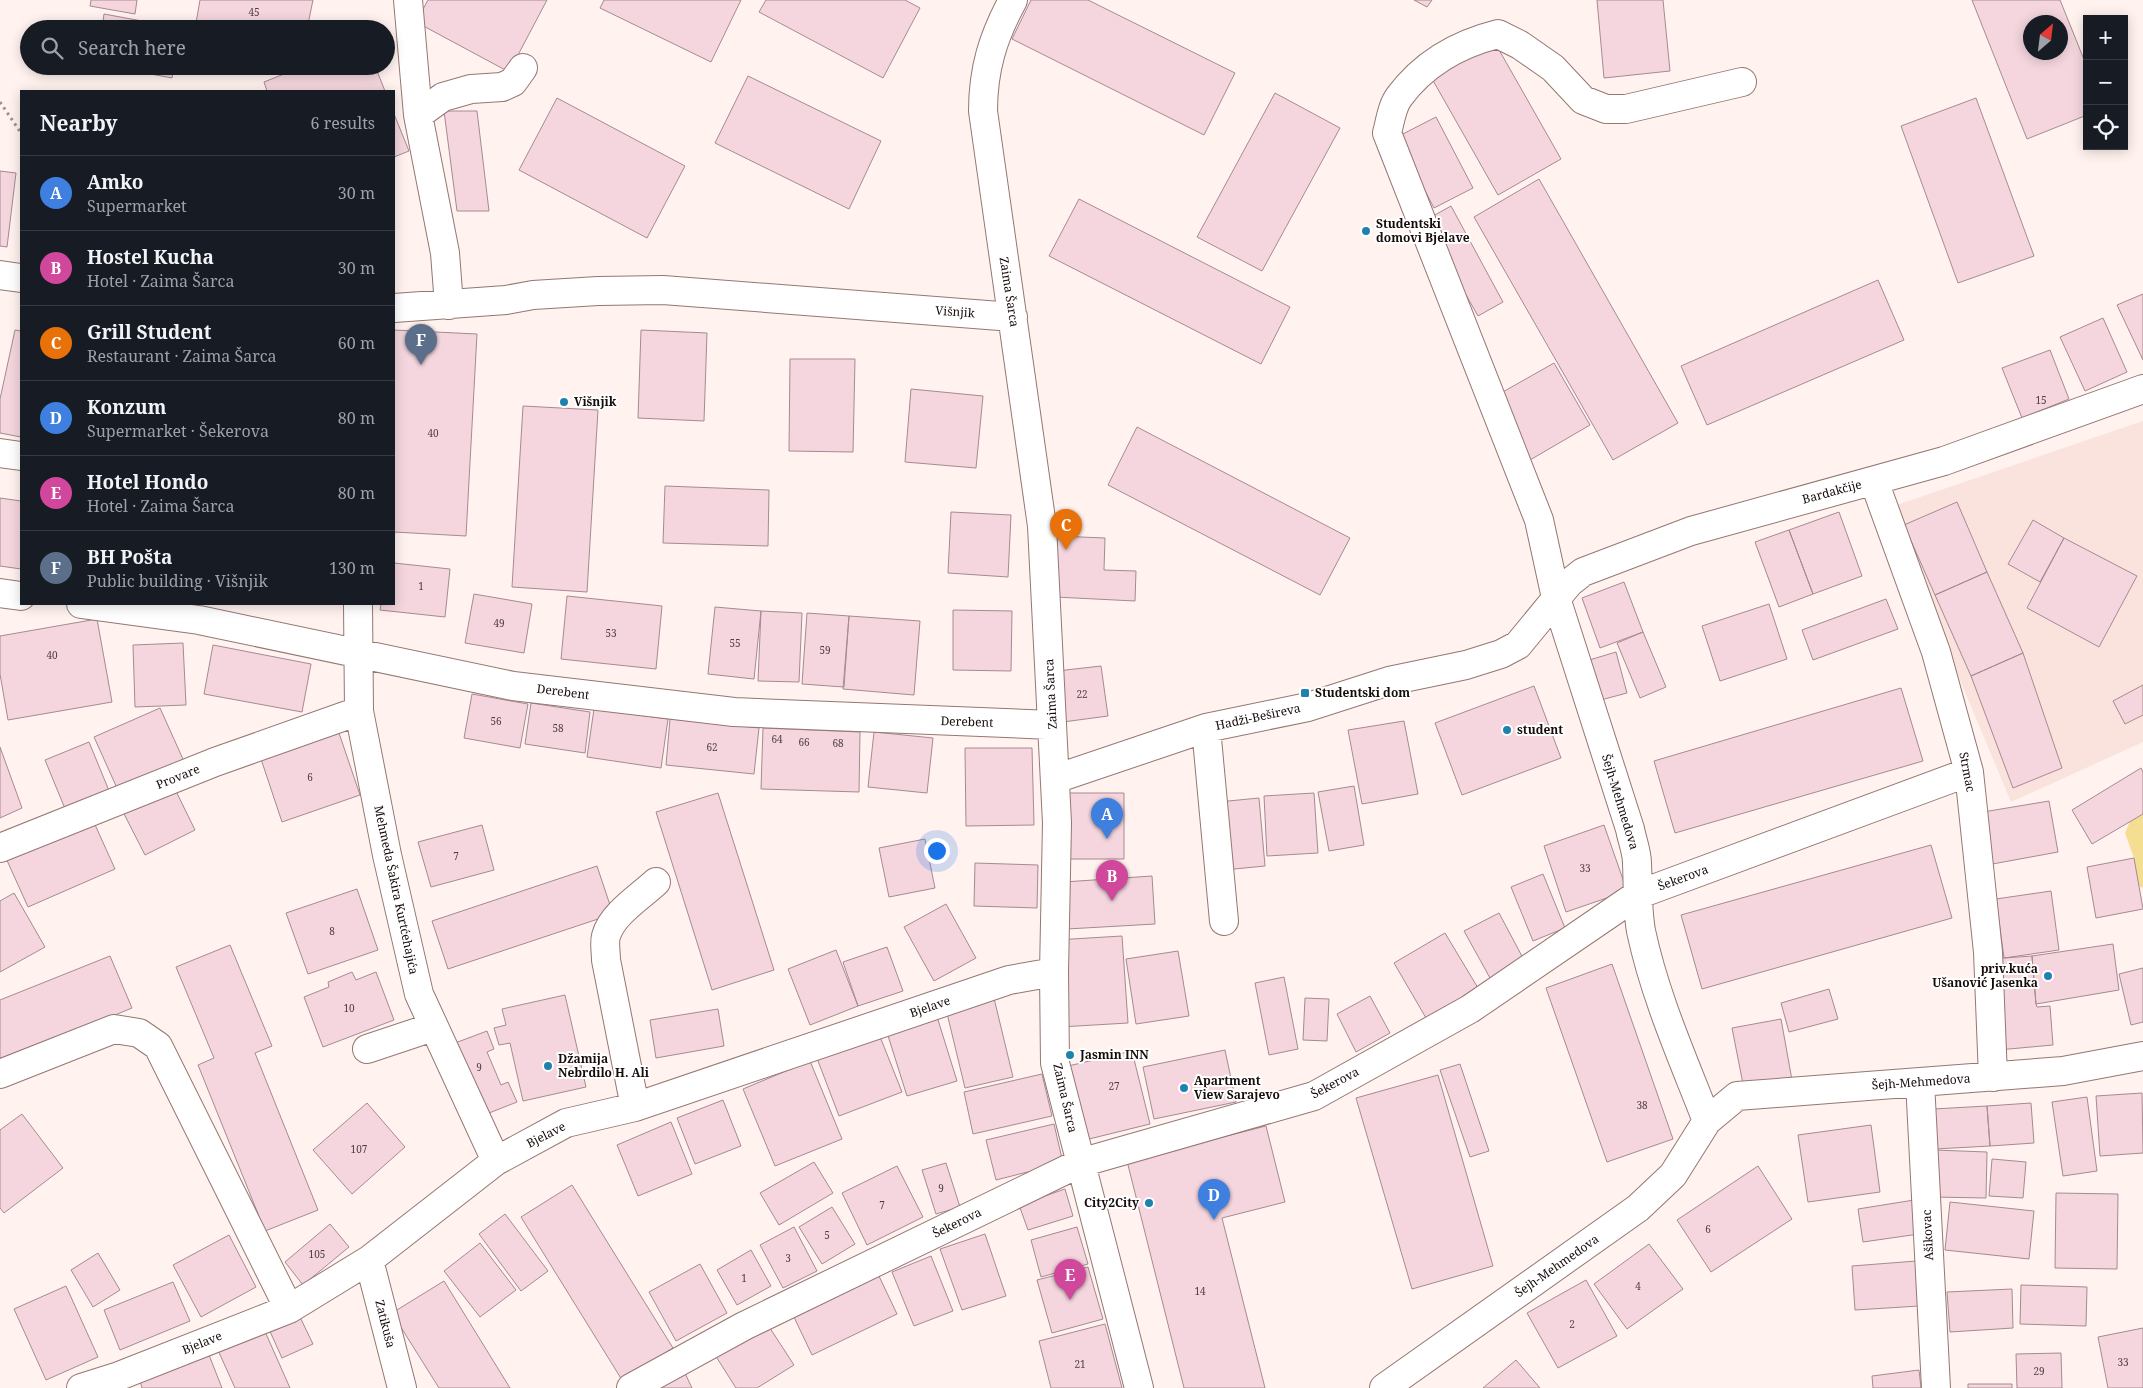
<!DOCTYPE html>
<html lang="en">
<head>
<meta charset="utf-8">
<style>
	:root { --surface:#171b24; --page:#242831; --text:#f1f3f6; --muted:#9ea1a6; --line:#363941; --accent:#1e82ac }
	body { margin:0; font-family:"Noto Serif",serif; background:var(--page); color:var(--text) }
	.controls { position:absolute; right:15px; top:15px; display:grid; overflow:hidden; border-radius:0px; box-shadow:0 2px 12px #0003 }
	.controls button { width:45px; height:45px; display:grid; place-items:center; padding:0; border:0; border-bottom:1px solid var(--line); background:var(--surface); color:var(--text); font:25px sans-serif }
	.compass { position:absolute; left:2023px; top:15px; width:45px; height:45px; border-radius:50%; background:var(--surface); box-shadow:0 2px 12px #0003; rotate:28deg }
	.you { position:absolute; left:936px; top:850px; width:18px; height:18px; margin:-12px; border:4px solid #fff; border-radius:50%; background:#1a73e8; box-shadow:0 0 0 8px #1a73e833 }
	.badge { display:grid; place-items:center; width:32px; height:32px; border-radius:50%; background:var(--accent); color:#fff; font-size:16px; font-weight:700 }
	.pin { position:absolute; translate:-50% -41px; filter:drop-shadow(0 1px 2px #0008) }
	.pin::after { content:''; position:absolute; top:26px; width:18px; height:15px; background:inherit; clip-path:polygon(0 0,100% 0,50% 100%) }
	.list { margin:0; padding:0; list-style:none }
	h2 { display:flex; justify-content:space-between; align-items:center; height:65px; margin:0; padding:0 20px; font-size:21px }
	h2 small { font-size:16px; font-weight:400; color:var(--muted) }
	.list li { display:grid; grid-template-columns:32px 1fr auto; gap:15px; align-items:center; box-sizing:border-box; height:75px; padding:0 20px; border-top:1px solid var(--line) }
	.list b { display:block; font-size:19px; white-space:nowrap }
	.list p { margin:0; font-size:16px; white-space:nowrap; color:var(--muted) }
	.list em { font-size:16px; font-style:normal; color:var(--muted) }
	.icon { flex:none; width:28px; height:28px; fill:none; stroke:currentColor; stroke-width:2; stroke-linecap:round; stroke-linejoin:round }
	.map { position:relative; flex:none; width:2143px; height:1388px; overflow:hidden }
	.search { position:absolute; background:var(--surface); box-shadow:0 2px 12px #0003; left:20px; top:20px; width:375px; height:55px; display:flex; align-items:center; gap:12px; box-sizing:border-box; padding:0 18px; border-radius:28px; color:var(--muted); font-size:19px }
	.panel { position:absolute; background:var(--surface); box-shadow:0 2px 12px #0003; left:20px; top:90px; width:375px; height:515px; border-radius:0px }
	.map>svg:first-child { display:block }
</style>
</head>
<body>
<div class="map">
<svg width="2143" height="1388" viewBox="0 0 2143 1388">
	<rect width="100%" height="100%" fill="#fff2ef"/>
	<path fill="#fae2dd" d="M2143,421V742L2011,802L1888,508Z"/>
	<path fill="#f3de92" d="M2143,814V888L2139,886L2134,858L2125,833L2130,821Z"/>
	<path fill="#f5d6de" stroke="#a68a91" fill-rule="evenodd" d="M91,0H137L135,14L90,6Z
		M200,0H313L307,29H226L196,23Z
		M428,0H547L509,72L416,22Z
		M604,0H741L711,62L600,8Z
		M766,0H905L920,8L883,78L759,12Z
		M1031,0H1088L1235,73L1204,135L1012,39Z
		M1414,0H1432L1427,7Z
		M1597,0H1663L1670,71L1604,78Z
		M1972,0H2060L2087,67V115L2027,139ZM2030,22H2060V52H2030Z
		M104,14L180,28V29H102Z
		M1494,41L1561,159L1498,195L1431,77Z
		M108,66H174L172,78Z
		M304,66H375L385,91H267L264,82Z
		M748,76L881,141L849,209L715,143Z
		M1275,93L1340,128L1262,271L1197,237Z
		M557,98L685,166L647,238L519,170Z
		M1976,98L2034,256L1958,283L1901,126Z
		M444,111H477L489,211H457Z
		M394,114L409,151L394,157Z
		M1436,117L1473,188L1434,208L1397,137Z
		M0,171L16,173L7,247L0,246Z
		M1539,179L1678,423L1613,460L1474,217Z
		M1079,199L1290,307L1261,364L1049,256Z
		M1451,206L1503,302L1478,316L1424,221Z
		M1878,280L1904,340L1707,425L1681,366Z
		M2143,294V360L2117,305Z
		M2103,318L2127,372L2085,391L2060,337Z
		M15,330L21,331V437L0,433V399Z
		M394,330L477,334L466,536L394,532Z
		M641,330L707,333L704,421L638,418Z
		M2050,350L2069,399L2022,418L2002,368Z
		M790,359H855L853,452L789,451Z
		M1554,363L1590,425L1530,460L1494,397Z
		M911,389L983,396L976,468L905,462Z
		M523,406L598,410L587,592L512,587Z
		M1137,427L1350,538L1320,595L1108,485Z
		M665,486L769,490L768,546L663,543Z
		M0,498L21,501V569L0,566Z
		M1957,502L1987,572L1935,595L1904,525Z
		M951,512L1011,515L1008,577L948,573Z
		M1839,512L1862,576L1813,594L1789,530Z
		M2033,520L2064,538L2040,582L2008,564Z
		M1789,530L1813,594L1779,607L1755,542Z
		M1057,536L1105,538L1104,570L1136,571L1135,601L1055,597Z
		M2064,538L2137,576L2099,647L2027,608Z
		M394,563L450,569L445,617L380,610L381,604H394Z
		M1987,572L2023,653L1971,676L1935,595Z
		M1624,582L1643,632L1600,648L1582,598Z
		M474,594L532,604L524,653L465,643Z
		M567,596L662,606L656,669L561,659Z
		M1886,599L1898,629L1813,660L1802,630Z
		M1769,604L1787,659L1720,681L1702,626Z
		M715,607L761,611L754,679L708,674Z
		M953,610L1012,611L1011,671L953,670Z
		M761,611L802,613L799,682L758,681Z
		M807,613L849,616L844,687L802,684Z
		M849,616L920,621L914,695L843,689Z
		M97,619L112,702L8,720L0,674V636Z
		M1643,632L1666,687L1640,698L1617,643Z
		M183,643L186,705L135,707L133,645Z
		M213,645L311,664L302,712L204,694Z
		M1616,652L1627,693L1597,701L1586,661Z
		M2023,653L2062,768L2013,788L1971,676Z
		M1101,666L1108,716L1063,722L1057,671Z
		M2143,685V715L2125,724L2113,701Z
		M1534,686L1561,758L1462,795L1435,723Z
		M1901,688L1923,761L1675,833L1654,761Z
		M472,694L528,704L520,748L464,738Z
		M531,703L590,712L585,753L525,744Z
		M160,708L187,768L121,797L94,737Z
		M594,709L668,719L661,768L587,757Z
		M670,719L759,728L754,774L666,765Z
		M1404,721L1418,794L1362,804L1348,730Z
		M763,728L860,732L859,792L761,789Z
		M874,732L933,738L927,793L868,787Z
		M339,733L360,795L282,822L261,759Z
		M89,742L112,798L68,816L45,760Z
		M0,747L22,808L0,818Z
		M965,748H1032L1034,825L966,826Z
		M2141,768L2143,772V814L2092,844L2072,810Z
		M171,781L195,830L145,855L120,806Z
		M1354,786L1364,845L1329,851L1318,792Z
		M718,793L774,970L712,990L656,812Z
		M1069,793H1124V859H1069Z
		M1314,793L1318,853L1267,856L1264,796Z
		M1259,798L1265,866L1224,870L1218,802Z
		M2049,801L2058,852L1987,865L1977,813Z
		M92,818L115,869L28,907L5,856Z
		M482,825L494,870L431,887L418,842Z
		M1604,825L1627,891L1566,912L1544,846Z
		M925,839L935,888L889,897L879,848Z
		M1931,845L1952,918L1702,989L1681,915Z
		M2134,858L2143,909L2096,918L2087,867Z
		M975,863L1038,865L1037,908L974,906Z
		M597,866L613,914L448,969L432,921Z
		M1543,874L1565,928L1533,941L1511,887Z
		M1152,876L1155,924L1067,929L1064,882Z
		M357,889L378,950L308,974L286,913Z
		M2051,891L2059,950L2004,958L1996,899Z
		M14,893L45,947L0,972V901Z
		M946,904L976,958L934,981L904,927Z
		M1499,913L1524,960L1490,978L1464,931Z
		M1445,933L1478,988L1426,1018L1394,963Z
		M1122,936L1128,1023L1060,1027L1055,940Z
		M2113,944L2119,990L2036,1004L2032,956Z
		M230,945L272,1046L255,1053L318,1210L265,1231L198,1065L214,1058L176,967Z
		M887,947L903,991L858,1006L843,962Z
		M836,950L858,1006L810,1025L788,969Z
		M1178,951L1189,1016L1136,1024L1126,959Z
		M110,956L132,1008L0,1062V1000Z
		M2032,956L2036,1004L2037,1007L2050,1006L2053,1045L1998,1050L1991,959Z
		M1612,964L1673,1139L1607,1162L1546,988Z
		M2143,968V1022L2131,1025L2119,974Z
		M352,972L356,980L376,972L394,1020L323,1047L304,997L329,987L328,982Z
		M1284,977L1298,1049L1269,1055L1255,983Z
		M1829,989L1838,1019L1789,1032L1781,1003Z
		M993,994L1013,1077L965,1088L945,1005Z
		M565,995L586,1087L523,1101L510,1043L499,1045L494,1028L506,1025L502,1009Z
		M1370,996L1390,1033L1356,1052L1337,1014Z
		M1305,998L1329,999L1327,1041L1303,1040Z
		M934,1007L957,1081L907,1096L884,1023Z
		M718,1009L724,1046L656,1058L650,1020Z
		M1781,1019L1792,1080L1744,1089L1732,1028Z
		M877,1029L902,1092L839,1116L815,1053Z
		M487,1031L494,1049L487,1052L501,1085L508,1082L517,1102L484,1115L455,1043Z
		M1225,1050L1236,1102L1154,1119L1143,1067Z
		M1132,1051L1150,1124L1081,1141L1064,1067Z
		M810,1061L842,1139L775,1166L743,1089Z
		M1460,1064L1489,1151L1470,1157L1440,1070Z
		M1042,1074L1052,1116L973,1134L964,1092Z
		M1438,1075L1493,1266L1412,1289L1356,1098Z
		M2142,1093L2143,1153L2100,1156L2096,1096Z
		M2087,1097L2097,1171L2063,1176L2052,1102Z
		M723,1100L741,1146L695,1164L677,1118Z
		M367,1103L405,1147L352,1194L313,1150Z
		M2031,1103L2034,1143L1990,1146L1987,1106Z
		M1987,1106L1990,1146L1935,1149L1933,1109Z
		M22,1114L63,1168L4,1213L0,1208V1130Z
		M671,1122L692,1174L638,1196L617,1145Z
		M1054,1124L1063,1163L996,1180L986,1140Z
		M1871,1125L1880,1192L1808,1202L1798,1135Z
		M1266,1126L1285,1202L1222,1218L1265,1388H1184L1127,1161Z
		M1935,1150L1987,1152L1986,1198L1933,1197Z
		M1992,1159L2026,1162L2023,1198L1989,1196Z
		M814,1162L833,1193L779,1225L760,1193Z
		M946,1163L960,1207L936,1214L922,1170Z
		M897,1166L923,1217L867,1245L842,1193Z
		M1758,1166L1792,1219L1711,1272L1677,1220Z
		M572,1185L673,1348L622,1380L521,1217Z
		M1065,1189L1073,1216L1028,1230L1019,1205Z
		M2056,1193L2118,1194L2117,1269L2055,1268Z
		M1914,1200L1919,1234L1863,1242L1858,1209Z
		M1950,1202L2034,1211L2029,1259L1945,1250Z
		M832,1207L855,1244L822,1264L799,1227Z
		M505,1214L548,1271L521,1291L479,1234Z
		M330,1224L349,1247L303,1285L285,1262Z
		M794,1227L817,1271L783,1288L760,1245Z
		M1077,1227L1088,1264L1041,1277L1031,1240Z
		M985,1234L1006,1296L962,1310L940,1249Z
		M229,1235L256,1287L201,1317L173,1265Z
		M480,1243L516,1290L480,1317L444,1271Z
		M1649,1244L1683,1289L1627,1329L1594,1284Z
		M751,1250L771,1286L737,1305L717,1270Z
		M98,1253L120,1290L93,1307L71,1270Z
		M931,1256L953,1311L914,1326L892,1272Z
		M1916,1261L1919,1306L1855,1310L1852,1266Z
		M700,1264L727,1313L676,1341L649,1292Z
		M1088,1267L1103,1319L1052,1333L1037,1280Z
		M878,1274L897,1314L812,1355L793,1315Z
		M1586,1280L1617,1336L1558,1368L1527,1313Z
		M444,1281L510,1388H439L392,1313Z
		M173,1282L190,1321L120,1350L104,1310Z
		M2021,1285L2087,1287L2086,1326L2020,1324Z
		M66,1286L98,1357L46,1380L14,1309Z
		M2012,1289L2013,1328L1950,1332L1947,1292Z
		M298,1313L313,1344L282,1358L268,1327Z
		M766,1322L794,1365L757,1388H736L715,1355Z
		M1105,1324L1122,1388H1051L1039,1341Z
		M263,1327L290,1388H235L217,1348Z
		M2143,1328V1388H2108L2098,1337Z
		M2061,1353L2062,1388H2017L2016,1354Z
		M209,1355L222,1388H142L140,1381Z
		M1516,1360L1540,1388H1483Z
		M683,1369L692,1388H660L657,1382Z
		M1919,1370L1921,1388H1873L1872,1376Z
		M1968,1384H2012V1388H1968Z"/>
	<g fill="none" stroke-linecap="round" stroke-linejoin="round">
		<g stroke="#947772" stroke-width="30">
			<path id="minor" d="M408,0L418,115L445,253L449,305
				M1013,0C993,37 983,69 983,111L1042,526L1057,823L1054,972L1055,1063L1139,1388
				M418,115L443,97L471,89L502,87L513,82L523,68
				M0,275L21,278
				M394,308L506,300L533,295L598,291L663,290L1013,317
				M0,453L21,456
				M1874,481L1936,652L1969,772L1988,952L1993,1077
				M0,593L21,596
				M81,604L199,620L513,686L734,712L1052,725
				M358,604L359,711L387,855L419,994L496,1161
				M1206,728L1224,921
				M1055,779L1206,728L1308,707L1389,681L1466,665L1501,654L1518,645L1569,583L1583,572L1691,531L1944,461L2143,389
				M0,848L215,762L359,711
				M367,1049L433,1027
				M0,1074L114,1029L139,1033L158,1046L289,1309
				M1920,1082L1936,1388
				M635,1107L606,960C606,952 604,943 606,936C612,914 640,897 656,882
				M1707,1121C1683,1059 1655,997 1641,931C1637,908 1638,885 1637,863C1637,852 1632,840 1630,829L1556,598L1539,520L1387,133C1390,122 1392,106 1399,97C1424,63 1458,44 1498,34L1520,45L1553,68L1583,100L1606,109H1626L1742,82
				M369,1260L402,1388
				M81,1388L119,1376L289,1309L369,1260L496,1161L566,1123L635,1107L1009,980L1054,972
				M631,1388L744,1326L1080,1163L1314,1096L1470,1009L1637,895L1969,772
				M1384,1388L1638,1208L1673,1175L1707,1121L1737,1096L2063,1071L2143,1056"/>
		</g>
		<path stroke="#9d918e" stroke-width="3" stroke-dasharray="2.5 4" stroke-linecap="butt" d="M0,102L21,133"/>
		<use href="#minor" stroke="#fff" stroke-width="28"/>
	</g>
	<g fill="#1e82ac" stroke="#fff" stroke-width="2">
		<circle cx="1366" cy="231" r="5"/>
		<circle cx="564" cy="402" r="5"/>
		<rect x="1300" y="688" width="10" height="10" rx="2.5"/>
		<circle cx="1507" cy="730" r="5"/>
		<circle cx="2048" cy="976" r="5"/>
		<circle cx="1070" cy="1055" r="5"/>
		<circle cx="548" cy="1066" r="5"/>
		<circle cx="1184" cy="1088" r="5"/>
		<circle cx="1149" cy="1203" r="5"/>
	</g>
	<g text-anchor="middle" stroke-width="4" stroke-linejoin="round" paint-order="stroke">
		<g font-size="10" fill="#4e3e3f">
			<text x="254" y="16">45</text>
			<text x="2041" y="404">15</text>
			<text x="433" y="437">40</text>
			<text x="421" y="590">1</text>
			<text x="499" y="627">49</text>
			<text x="611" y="637">53</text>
			<text x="735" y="647">55</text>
			<text x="825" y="654">59</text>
			<text x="52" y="659">40</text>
			<text x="1082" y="698">22</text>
			<text x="496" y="725">56</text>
			<text x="558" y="732">58</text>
			<text x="777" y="743">64</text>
			<text x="804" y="746">66</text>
			<text x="838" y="747">68</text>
			<text x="712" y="751">62</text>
			<text x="310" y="781">6</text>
			<text x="456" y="860">7</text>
			<text x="1585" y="872">33</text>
			<text x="332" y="935">8</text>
			<text x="349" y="1012">10</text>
			<text x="479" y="1071">9</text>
			<text x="1114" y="1090">27</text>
			<text x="1642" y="1109">38</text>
			<text x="359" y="1153">107</text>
			<text x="941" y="1192">9</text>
			<text x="882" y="1209">7</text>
			<text x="1708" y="1233">6</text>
			<text x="827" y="1239">5</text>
			<text x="317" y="1258">105</text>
			<text x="788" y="1262">3</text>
			<text x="744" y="1282">1</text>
			<text x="1638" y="1290">4</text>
			<text x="1200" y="1295">14</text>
			<text x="1572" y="1328">2</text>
			<text x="2123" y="1366">33</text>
			<text x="1080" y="1368">21</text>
			<text x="2039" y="1375">29</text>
		</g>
		<g font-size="12" font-weight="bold" fill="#160c0a" stroke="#fff" text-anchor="start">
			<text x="1376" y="228">Studentski<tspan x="1376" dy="14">domovi Bjelave</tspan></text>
			<text x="574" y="406">Višnjik</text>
			<text x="1315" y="697">Studentski dom</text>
			<text x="1517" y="734">student</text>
			<text x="2038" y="973" text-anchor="end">priv.kuća<tspan x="2038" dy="14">Ušanović Jasenka</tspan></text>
			<text x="1080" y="1059">Jasmin INN</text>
			<text x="558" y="1063">Džamija<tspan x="558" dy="14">Nebrdilo H. Ali</tspan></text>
			<text x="1194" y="1085">Apartment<tspan x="1194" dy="14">View Sarajevo</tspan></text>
			<text x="1139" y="1207" text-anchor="end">City2City</text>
		</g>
		<g font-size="12" fill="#160c0a" stroke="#fff">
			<text transform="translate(1009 292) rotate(81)" y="4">Zaima Šarca</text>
			<text transform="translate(955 312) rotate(4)" y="4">Višnjik</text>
			<text transform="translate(1832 492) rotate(-15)" y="4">Bardakčije</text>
			<text transform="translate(563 692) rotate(7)" y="4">Derebent</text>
			<text transform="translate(1051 694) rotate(-93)" y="4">Zaima Šarca</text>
			<text transform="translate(1258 717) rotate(-12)" y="4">Hadži-Bešireva</text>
			<text transform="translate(967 722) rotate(2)" y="4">Derebent</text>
			<text transform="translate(1967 772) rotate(79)" y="4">Strmac</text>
			<text transform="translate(178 777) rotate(-22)" y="4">Provare</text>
			<text transform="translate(1620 802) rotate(73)" y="4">Šejh-Mehmedova</text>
			<text transform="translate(1683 878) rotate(-20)" y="4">Šekerova</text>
			<text transform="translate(396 890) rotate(78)" y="4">Mehmeda Šakira Kurtćehajića</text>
			<text transform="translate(930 1007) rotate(-19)" y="4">Bjelave</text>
			<text transform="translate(1921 1082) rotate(-4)" y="4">Šejh-Mehmedova</text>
			<text transform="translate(1335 1083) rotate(-28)" y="4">Šekerova</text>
			<text transform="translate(1065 1098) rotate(77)" y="4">Zaima Šarca</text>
			<text transform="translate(546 1135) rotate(-27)" y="4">Bjelave</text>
			<text transform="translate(957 1223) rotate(-26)" y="4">Šekerova</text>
			<text transform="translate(1928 1235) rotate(-93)" y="4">Ašikovac</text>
			<text transform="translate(1557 1266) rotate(-35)" y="4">Šejh-Mehmedova</text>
			<text transform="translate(385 1324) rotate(76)" y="4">Zatikuša</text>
			<text transform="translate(202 1343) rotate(-22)" y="4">Bjelave</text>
		</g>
	</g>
</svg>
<div class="controls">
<button>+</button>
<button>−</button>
<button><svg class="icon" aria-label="locate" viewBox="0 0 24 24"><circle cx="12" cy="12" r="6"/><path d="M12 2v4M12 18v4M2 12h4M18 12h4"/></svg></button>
</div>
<svg class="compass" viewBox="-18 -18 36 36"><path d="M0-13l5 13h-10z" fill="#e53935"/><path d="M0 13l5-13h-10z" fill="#9ea1a6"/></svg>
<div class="you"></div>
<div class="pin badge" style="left:1107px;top:839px;background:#3f7fe0">A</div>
<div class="pin badge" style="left:1112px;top:901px;background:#d1479c">B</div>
<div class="pin badge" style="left:1066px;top:550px;background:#e8710a">C</div>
<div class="pin badge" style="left:1214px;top:1220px;background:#3f7fe0">D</div>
<div class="pin badge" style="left:1070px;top:1300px;background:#d1479c">E</div>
<div class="pin badge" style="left:421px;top:365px;background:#5c6f8a">F</div>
<div class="search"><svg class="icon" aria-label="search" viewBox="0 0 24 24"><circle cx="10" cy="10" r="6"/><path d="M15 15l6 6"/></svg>Search here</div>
<section class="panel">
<h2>Nearby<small>6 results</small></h2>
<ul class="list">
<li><span class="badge" style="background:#3f7fe0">A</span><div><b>Amko</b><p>Supermarket</p></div><em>30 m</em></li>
<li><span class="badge" style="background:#d1479c">B</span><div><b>Hostel Kucha</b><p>Hotel · Zaima Šarca</p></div><em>30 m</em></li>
<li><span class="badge" style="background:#e8710a">C</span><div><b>Grill Student</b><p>Restaurant · Zaima Šarca</p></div><em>60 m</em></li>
<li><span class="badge" style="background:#3f7fe0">D</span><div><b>Konzum</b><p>Supermarket · Šekerova</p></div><em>80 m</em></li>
<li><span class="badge" style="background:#d1479c">E</span><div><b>Hotel Hondo</b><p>Hotel · Zaima Šarca</p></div><em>80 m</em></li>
<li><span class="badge" style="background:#5c6f8a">F</span><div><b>BH Pošta</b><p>Public building · Višnjik</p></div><em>130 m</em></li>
</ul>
</section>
</div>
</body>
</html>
